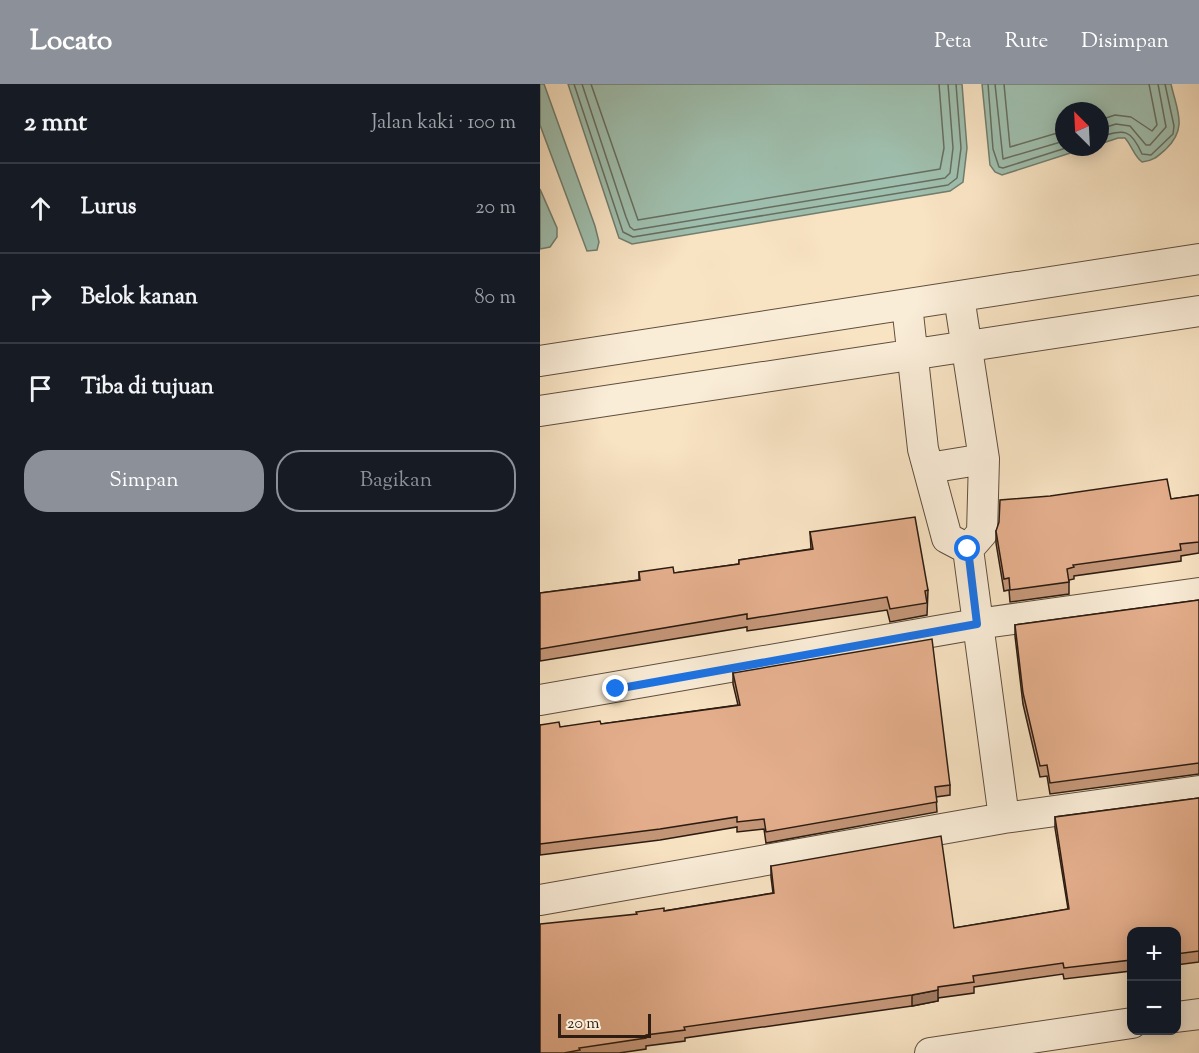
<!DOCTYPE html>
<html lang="id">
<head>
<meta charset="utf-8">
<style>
	:root { --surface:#171b24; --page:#20242c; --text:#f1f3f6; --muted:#9ea1a6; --line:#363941; --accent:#8c9099 }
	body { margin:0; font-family:"Sorts Mill Goudy",serif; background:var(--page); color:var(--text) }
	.controls { position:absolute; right:18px; bottom:18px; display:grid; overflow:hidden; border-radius:12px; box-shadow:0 3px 15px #0003 }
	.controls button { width:54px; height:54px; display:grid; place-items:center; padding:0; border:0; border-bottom:2px solid var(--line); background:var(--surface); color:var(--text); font:30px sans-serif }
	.compass { position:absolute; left:515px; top:18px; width:54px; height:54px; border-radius:50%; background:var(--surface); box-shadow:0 3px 15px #0003; rotate:336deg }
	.scale { position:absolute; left:18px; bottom:15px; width:93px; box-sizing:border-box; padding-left:6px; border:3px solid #2c1c11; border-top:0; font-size:16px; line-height:21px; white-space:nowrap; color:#2c1c11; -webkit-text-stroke:4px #faedd8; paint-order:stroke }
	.stop { position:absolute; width:18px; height:18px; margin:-14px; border:4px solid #1a73e8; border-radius:50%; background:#fff }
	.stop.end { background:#1a73e8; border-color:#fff; box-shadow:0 2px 6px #0008 }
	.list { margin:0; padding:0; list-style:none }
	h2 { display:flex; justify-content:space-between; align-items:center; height:78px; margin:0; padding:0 24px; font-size:26px }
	h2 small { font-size:20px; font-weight:400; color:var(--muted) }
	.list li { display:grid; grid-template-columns:39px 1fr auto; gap:18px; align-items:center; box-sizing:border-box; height:90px; padding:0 24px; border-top:2px solid var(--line) }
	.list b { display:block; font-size:22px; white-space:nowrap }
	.list em { font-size:20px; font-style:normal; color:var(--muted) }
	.actions { display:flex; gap:12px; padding:18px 24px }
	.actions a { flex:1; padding:14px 0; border:2px solid var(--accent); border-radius:24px; text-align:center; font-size:21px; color:var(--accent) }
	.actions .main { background:var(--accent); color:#fff }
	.icon { flex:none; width:33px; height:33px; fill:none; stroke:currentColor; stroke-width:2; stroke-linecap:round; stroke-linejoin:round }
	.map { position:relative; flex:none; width:659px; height:969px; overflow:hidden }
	header { display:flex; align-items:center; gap:36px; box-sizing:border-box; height:84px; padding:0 30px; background:var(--accent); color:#fff }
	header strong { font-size:28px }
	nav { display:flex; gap:33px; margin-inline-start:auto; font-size:21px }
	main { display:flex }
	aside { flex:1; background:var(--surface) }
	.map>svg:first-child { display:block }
</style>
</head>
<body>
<header>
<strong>Locato</strong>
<nav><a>Peta</a><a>Rute</a><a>Disimpan</a></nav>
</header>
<main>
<aside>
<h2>2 mnt<small>Jalan kaki · 100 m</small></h2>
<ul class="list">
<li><svg class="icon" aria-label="ahead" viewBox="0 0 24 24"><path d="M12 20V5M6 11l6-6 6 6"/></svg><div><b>Lurus</b></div><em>20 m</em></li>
<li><svg class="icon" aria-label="right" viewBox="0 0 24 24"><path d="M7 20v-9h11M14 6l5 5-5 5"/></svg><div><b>Belok kanan</b></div><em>80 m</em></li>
<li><svg class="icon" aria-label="arrive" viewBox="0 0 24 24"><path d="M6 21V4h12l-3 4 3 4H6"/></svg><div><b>Tiba di tujuan</b></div></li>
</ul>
<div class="actions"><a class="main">Simpan</a><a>Bagikan</a></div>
</aside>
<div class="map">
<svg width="659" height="969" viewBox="0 0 659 969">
	<rect width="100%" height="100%" fill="#f8e3c3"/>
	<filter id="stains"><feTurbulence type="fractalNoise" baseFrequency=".00333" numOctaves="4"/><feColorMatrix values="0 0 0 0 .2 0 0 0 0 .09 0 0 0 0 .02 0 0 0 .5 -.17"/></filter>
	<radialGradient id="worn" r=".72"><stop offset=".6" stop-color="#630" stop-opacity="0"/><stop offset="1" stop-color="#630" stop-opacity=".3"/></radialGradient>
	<path fill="#9fbfae" stroke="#717e6f" stroke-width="1.5" d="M0,0H4L55,142L59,158L57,166L47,167L0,41Z
		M28,0H422L427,64L423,98L410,107L92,160L79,154Z
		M442,0H631C637,27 648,44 626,65C617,73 613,77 602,78C594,72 592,62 585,54H578L560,60V27H524V63H549L462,91L455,88L450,81Z
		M0,105L17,144V153L10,163L0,165Z"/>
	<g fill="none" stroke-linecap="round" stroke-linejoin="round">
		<path stroke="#666e60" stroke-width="1.5" d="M34,0L83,148L93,153L408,101L417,94L421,64L416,0
			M42,0L86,133L90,143L94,146L405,94L410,89L413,64L408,0
			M51,0L98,136L400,85L404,64L399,0
			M448,0L453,65L459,83L463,84L529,63
			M455,0L463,75L524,57
			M464,0L470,63L524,47
			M560,36L575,31L591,33L612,47L617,41L609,0
			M560,45L576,40L590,42L606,61H610L626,43L618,0
			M560,53C585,45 591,45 602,70L611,71L633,50L634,42L625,0"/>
		<g stroke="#5f4e3e" stroke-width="32">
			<path id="minor" d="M419,213L444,375L442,449L428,465L464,734
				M367,221L383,365L407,454L428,465
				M0,277L659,175
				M0,327L659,227
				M389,384L444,375
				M0,616L437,540L659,509
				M0,816L464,734L659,707
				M636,933L659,930
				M390,969L592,939"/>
		</g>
		<use href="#minor" stroke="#faedd8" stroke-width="30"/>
	</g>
	<path fill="#c49678" stroke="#2c1c11" stroke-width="1.5" d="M659,411V469L641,472V477L534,492V495L529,496V510L470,518L469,506L464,507L456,459V447L631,415Z
		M270,448L388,506L387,531L350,538L347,526L207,547V543L0,577V509L99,496V488L134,489L199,480V476L271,465Z
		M659,516V690L510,710L507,692L500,693L483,620L475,552V541Z
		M193,589L410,701V711L396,713L397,728L226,759L224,745L197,748V743L120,756L0,771V641L20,643L61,640L198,621L193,600Z
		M659,714V878L636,881V848H591V887L524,895L523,890L434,903V909L398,914V917L372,922L145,954V957L106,962V965L79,969H0L124,827L233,809L231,793V782L414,844L528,825L515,744V733Z"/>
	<path fill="#a07a62" stroke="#2c1c11" stroke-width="1.5" d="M398,906V917L372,922V911Z"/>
	<path fill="#e4ae8c" stroke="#2c1c11" stroke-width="1.5" d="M627,395L631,415L659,411V458L640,460L641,466L533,481L534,483L527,485L529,498L470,506L469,494L464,495L456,447L459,438L460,416L510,412Z
		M375,433L388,506L385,507L387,519L350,525L347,513L207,535V530L0,565V509L100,496L99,488L133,483L134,489L199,480V476L273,465L270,448Z
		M659,516V679L510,699L507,681L500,682L483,609L475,541Z
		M392,555L410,701L395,703L397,718L226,748L224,735L197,738V733L120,745L0,760V641L19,638L20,643L60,637L61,640L200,621L193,589Z
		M659,714V867L636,870V848H591V876L524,884L523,879L433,892L434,898L398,903V906L372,911L144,943L145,946L106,951V954L39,964L40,966L24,969H0V840L97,830L96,828L124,824V827L234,809L231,782L401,752L414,844L529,825L515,733Z"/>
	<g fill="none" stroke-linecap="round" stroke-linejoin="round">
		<path stroke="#1a73e8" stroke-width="8" d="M76,605L437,540L428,465"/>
	</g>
	<rect width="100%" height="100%" filter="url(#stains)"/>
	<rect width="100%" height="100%" fill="url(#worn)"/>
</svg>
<div class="controls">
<button>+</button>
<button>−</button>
</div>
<svg class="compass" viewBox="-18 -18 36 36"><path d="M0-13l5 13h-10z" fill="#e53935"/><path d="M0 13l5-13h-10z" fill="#9ea1a6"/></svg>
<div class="scale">20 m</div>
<div class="stop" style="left:428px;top:465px"></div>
<div class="stop end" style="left:76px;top:605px"></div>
</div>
</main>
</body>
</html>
